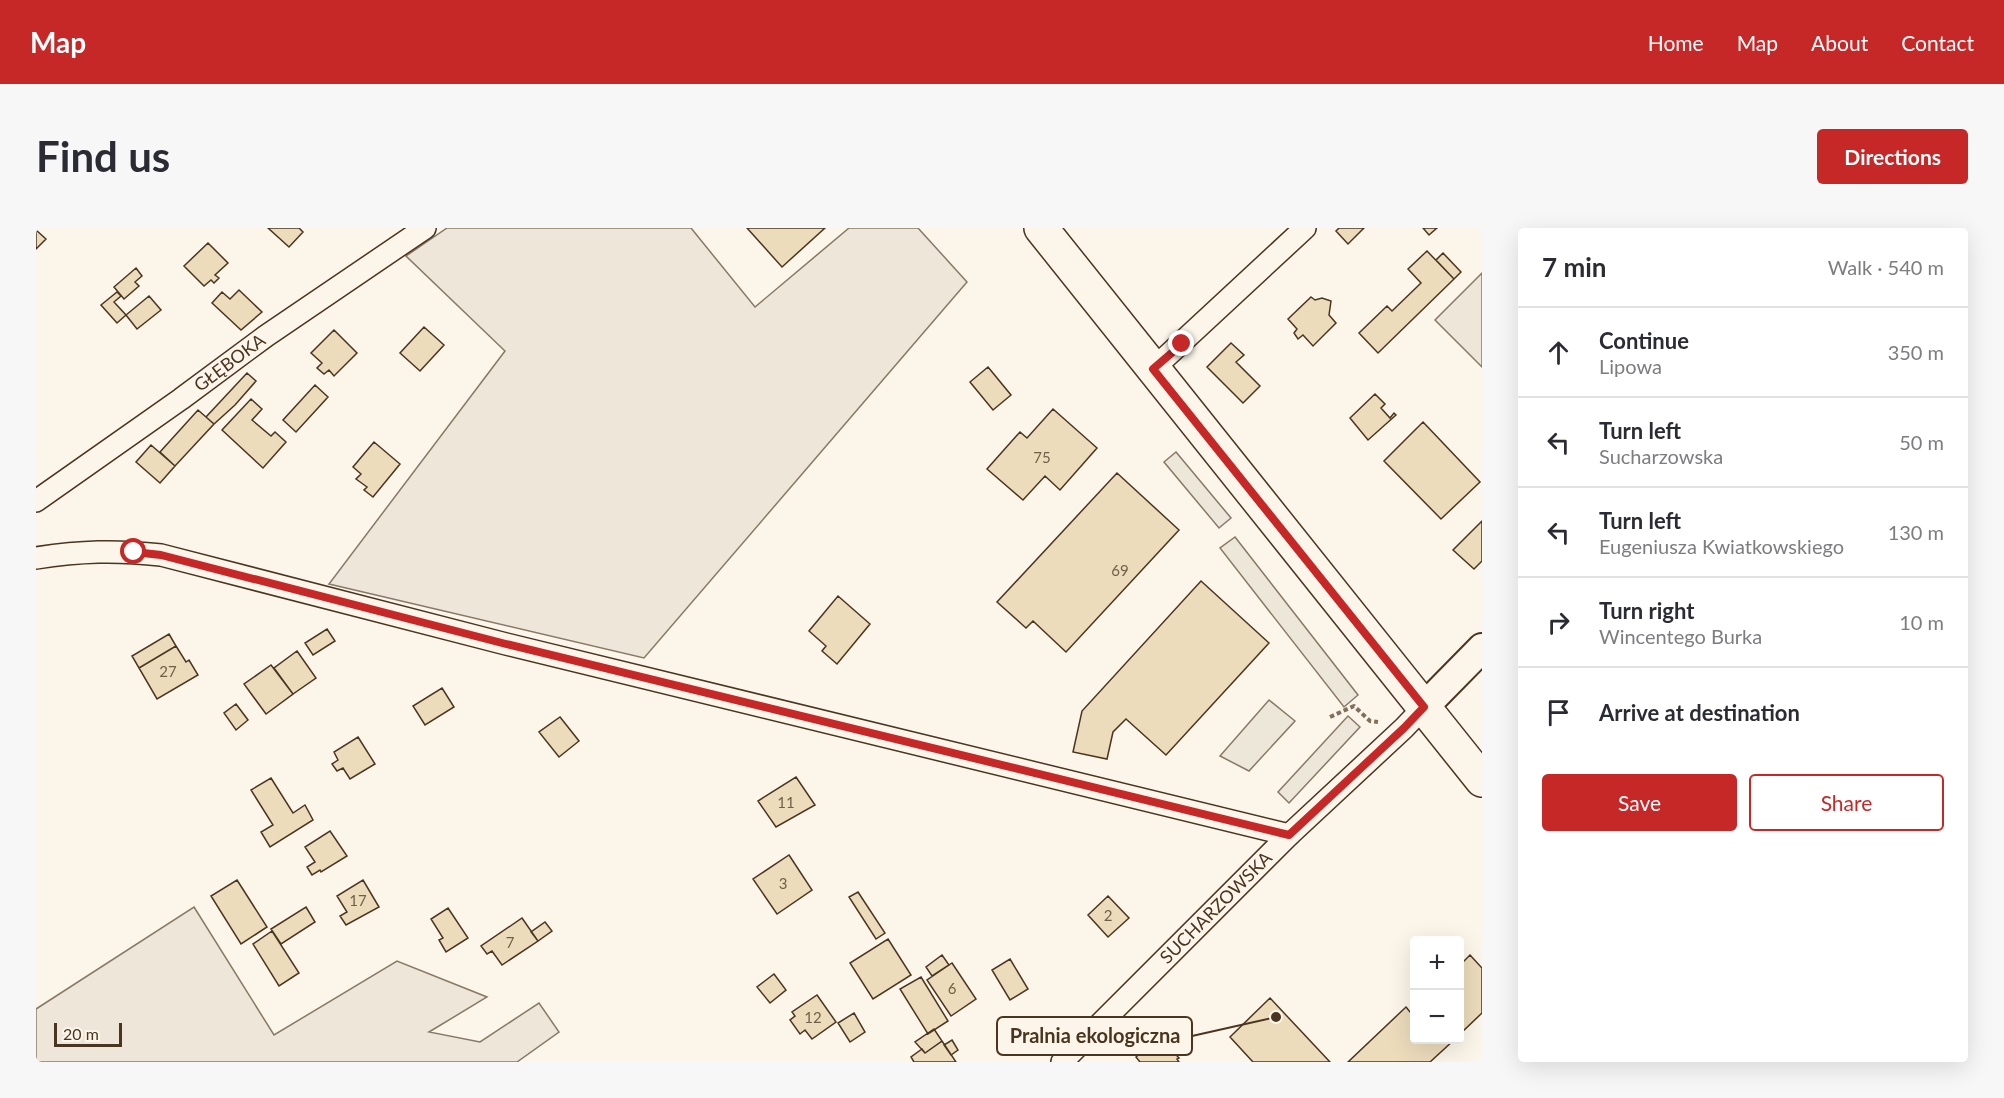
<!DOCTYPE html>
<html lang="en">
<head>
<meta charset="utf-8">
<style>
	:root { --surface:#fff; --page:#f7f7f7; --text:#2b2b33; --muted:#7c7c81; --line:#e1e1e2; --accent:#c62828 }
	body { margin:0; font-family:Lato,sans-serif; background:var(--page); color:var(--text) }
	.controls { position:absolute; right:18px; bottom:18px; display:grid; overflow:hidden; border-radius:6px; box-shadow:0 6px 24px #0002 }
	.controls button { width:54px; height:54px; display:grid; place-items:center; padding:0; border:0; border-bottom:2px solid var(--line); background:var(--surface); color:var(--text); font:30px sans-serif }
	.scale { position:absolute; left:18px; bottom:15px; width:68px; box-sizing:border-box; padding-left:6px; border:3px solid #4a3520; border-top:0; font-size:16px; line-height:21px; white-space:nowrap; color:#4a3520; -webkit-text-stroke:4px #fbf6e9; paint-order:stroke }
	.stop { position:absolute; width:18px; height:18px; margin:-14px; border:4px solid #c62828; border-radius:50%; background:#fff }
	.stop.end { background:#c62828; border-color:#fff; box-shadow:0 2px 6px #0008 }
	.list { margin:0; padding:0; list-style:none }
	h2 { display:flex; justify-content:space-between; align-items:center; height:78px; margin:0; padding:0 24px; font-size:26px }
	h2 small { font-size:20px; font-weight:400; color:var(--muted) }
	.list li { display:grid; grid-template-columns:39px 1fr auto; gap:18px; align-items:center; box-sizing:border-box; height:90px; padding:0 24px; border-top:2px solid var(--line) }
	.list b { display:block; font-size:22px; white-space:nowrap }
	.list p { margin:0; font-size:20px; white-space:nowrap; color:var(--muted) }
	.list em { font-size:20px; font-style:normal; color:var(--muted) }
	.actions { display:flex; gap:12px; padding:18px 24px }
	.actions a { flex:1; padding:14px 0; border:2px solid var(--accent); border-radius:6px; text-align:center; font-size:21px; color:var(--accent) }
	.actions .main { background:var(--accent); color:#fff }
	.icon { flex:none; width:33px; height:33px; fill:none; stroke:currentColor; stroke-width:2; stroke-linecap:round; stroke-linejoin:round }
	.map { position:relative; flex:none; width:1446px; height:834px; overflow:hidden; border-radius:6px }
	header { display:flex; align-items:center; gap:36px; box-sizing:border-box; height:84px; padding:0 30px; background:var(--accent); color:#fff }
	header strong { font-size:28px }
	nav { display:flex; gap:33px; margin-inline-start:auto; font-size:21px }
	.intro { display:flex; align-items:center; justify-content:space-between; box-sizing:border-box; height:144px; padding:0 36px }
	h1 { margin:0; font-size:42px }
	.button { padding:15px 27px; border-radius:6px; background:var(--accent); color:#fff; font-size:21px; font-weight:700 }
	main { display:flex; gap:36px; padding:0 36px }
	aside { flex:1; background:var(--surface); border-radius:6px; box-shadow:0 6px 24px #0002 }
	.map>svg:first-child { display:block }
</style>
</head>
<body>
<header>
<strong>Map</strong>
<nav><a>Home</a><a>Map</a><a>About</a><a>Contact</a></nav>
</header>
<div class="intro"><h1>Find us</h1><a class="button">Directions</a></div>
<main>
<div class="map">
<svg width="1446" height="834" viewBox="0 0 1446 834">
	<rect width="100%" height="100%" fill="#fbf6e9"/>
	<path fill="#ede6d9" stroke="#887966" stroke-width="1.5" d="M411,0H655L719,79L813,0H882L931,54L608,430L293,356L469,123L370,28Z
		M1446,45V139L1399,92Z
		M158,679L238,807L361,733L451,769L393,804L444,814L503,775L523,804L481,834H0V781Z"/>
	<path fill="#ede7d9" stroke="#887966" stroke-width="1.5" d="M1140,224L1195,290L1183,300L1128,234Z
		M1199,309L1322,467L1308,479L1184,320Z
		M1233,472L1259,493L1213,543L1184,528Z
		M1312,488L1324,499L1253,575L1242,564Z"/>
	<path fill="#ecdcbc" stroke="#4a3520" stroke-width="1.5" d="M232,0H263L267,4L253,19Z
		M711,0H789L746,39Z
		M1303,0H1328L1312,16L1300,3Z
		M1387,0H1401L1393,7Z
		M0,2L10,11L0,21Z
		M172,15L192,35L179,47L183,50L178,55L175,52L168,58L148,38Z
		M1391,23L1418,51L1342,125L1323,105L1351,78L1356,83L1385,55L1372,41Z
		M1407,25L1425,44L1418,51L1400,32Z
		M100,40L106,48L99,54L103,58L88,71L78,59Z
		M203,62L226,84L205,102L176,75L186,64L194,71Z
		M81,64L85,68L78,74L90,87L81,95L65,77Z
		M113,68L125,82L101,101L90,87Z
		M1275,69L1279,72L1286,70L1295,73L1293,87L1300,95L1277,118L1267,107L1262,111L1258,105L1261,101L1252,91Z
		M388,99L408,117L384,143L364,125Z
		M298,102L321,125L298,148L293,142L288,146L281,140L286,135L275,125Z
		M1195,115L1208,127L1200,134L1224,158L1207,175L1171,139Z
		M952,139L975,167L957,182L934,154Z
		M211,145L220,153L199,177L178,196L170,189Z
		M279,157L292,169L260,204L247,192Z
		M1339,166L1349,176L1345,180L1354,190L1358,185L1360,187L1332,212L1314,190Z
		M215,171L226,181L216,192L235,208L239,204L250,214L227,240L186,202Z
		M1017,181L1061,220L1024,262L1009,248L987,272L951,241L984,204L991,210Z
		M162,182L178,196L139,238L124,224Z
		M1387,194L1444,254L1405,291L1348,233Z
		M338,214L364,236L337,269L328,262L331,259L320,251L325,246L317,239Z
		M115,217L139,238L124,255L100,234Z
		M1081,245L1143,302L1030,424L997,393L990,400L961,374Z
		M1446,293V333L1438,341L1417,322Z
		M1165,353L1233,415L1130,527L1090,491L1077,504L1071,531L1037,524L1046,483Z
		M802,368L834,396L801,436L786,423L790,418L773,403Z
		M291,401L299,413L277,427L269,415Z
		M133,406L140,418L103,440L96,428Z
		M140,418L150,434L153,432L162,447L121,471L103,440Z
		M261,423L280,450L257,466L238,440Z
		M235,437L257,466L230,486L208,456Z
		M406,460L418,479L389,497L377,478Z
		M200,476L212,492L200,502L188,485Z
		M524,489L543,513L523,529L503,504Z
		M322,509L339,536L314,551L307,540L301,543L296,536L302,532L298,524Z
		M760,549L779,577L740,599L722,573Z
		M235,550L257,585L269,577L277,592L234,619L225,604L237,597L215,562Z
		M294,603L311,628L285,644L284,642L276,647L271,639L279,634L269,619Z
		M753,627L776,662L741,686L717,651Z
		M201,652L231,699L205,716L175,668Z
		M327,652L343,679L310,697L304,688L311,684L301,668Z
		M822,664L849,705L840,711L813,669Z
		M1072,668L1093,690L1072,709L1052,687Z
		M270,679L279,694L245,716L235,701Z
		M412,680L432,710L410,724L403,712L407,710L395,691Z
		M486,690L502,713L466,737L456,723L451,726L445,718Z
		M509,694L516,703L502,713L495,704Z
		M236,703L263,745L243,758L217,716Z
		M852,711L875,747L837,771L814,735Z
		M906,727L913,737L896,748L890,739Z
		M1434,727L1446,740V785L1424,806V737Z
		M974,731L992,761L974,772L956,742Z
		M916,735L940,771L915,788L891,752Z
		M738,746L750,762L734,775L721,759Z
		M885,749L912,793L892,806L864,761Z
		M781,767L800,794L776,811L769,802L764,806L754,792L759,788L756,784Z
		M1234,770L1294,834H1217L1194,809Z
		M1370,779L1374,784L1378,780V812H1418L1394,834H1312Z
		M818,785L829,804L814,814L802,795Z
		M898,801L906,813L889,825L879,814Z
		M916,812L922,822L915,827L908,817Z
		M1120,812L1124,817L1128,814L1143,830L1141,831L1143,834H1104L1100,829Z
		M906,813L920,834H878L875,829L886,821L889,825Z"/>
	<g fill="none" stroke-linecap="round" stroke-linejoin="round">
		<g stroke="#4a3520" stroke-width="24">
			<g id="street">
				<path d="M1117,141L1269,0"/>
				<path id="s1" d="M0,273L145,171L230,108L389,0"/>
				<path d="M0,330C45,323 79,322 125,327L470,416L1253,607"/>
				<path id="s2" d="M1026,834L1253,607L1368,500L1388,479"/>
			</g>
		</g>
		<g stroke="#4a3520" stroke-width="32">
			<path id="secondary" d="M1388,479L1446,420"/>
		</g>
		<g stroke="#4a3520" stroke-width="36">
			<path id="primary" d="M1005,0L1446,552"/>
		</g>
		<path stroke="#7f6f5c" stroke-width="4" stroke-dasharray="4.5 3" stroke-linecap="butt" d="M1294,489L1318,478L1334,493L1342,494"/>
		<use href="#street" stroke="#fbf6e9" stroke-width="21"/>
		<use href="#secondary" stroke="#fbf6e9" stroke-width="28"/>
		<use href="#primary" stroke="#fbf6e9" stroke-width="33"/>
	</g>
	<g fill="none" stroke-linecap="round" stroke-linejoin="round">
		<path stroke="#c62828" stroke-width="8" d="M98,324L125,327L470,416L1253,607L1368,500L1388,479L1117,141L1146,116"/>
	</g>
	<g text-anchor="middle" stroke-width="4.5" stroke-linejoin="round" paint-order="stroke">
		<g font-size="15" fill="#725f47">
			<text x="1006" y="235">75</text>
			<text x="1084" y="348">69</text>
			<text x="132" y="449">27</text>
			<text x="750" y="580">11</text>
			<text x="747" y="661">3</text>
			<text x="322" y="678">17</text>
			<text x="1072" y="693">2</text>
			<text x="474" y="720">7</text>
			<text x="916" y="766">6</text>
			<text x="777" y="795">12</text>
		</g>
		<g font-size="18" fill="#4a3520" stroke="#fbf6e9">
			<text dy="6" stroke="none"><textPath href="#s1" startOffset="238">GŁĘBOKA</textPath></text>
			<text dy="6" stroke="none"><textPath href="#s2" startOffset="218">SUCHARZOWSKA</textPath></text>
		</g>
	</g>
	<path fill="none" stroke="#4a3520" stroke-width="2" d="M1240 789L1156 808"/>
	<circle fill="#4a3520" stroke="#fbf6e9" stroke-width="2" cx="1240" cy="789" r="6"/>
	<rect fill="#fbf6e9" stroke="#4a3520" stroke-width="2" x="961" y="789" width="195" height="38" rx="6"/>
	<g font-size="20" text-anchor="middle" font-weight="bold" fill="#4a3520">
		<text x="1059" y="815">Pralnia ekologiczna</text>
	</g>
</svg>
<div class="controls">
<button>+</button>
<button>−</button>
</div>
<div class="scale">20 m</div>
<div class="stop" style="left:98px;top:324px"></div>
<div class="stop end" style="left:1146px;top:116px"></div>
</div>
<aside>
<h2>7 min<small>Walk · 540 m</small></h2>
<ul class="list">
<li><svg class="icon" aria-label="ahead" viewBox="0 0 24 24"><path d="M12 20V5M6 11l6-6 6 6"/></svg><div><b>Continue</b><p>Lipowa</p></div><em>350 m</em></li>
<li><svg class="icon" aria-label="left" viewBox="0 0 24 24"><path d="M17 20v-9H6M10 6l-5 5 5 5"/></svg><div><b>Turn left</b><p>Sucharzowska</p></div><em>50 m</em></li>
<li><svg class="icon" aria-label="left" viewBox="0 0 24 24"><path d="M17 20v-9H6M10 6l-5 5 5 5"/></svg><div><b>Turn left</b><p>Eugeniusza Kwiatkowskiego</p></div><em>130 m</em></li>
<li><svg class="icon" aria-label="right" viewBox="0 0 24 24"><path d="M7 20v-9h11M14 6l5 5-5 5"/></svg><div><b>Turn right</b><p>Wincentego Burka</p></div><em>10 m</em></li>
<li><svg class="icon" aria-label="arrive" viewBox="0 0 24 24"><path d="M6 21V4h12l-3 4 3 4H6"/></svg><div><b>Arrive at destination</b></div></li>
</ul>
<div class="actions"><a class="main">Save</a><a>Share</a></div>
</aside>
</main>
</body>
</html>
